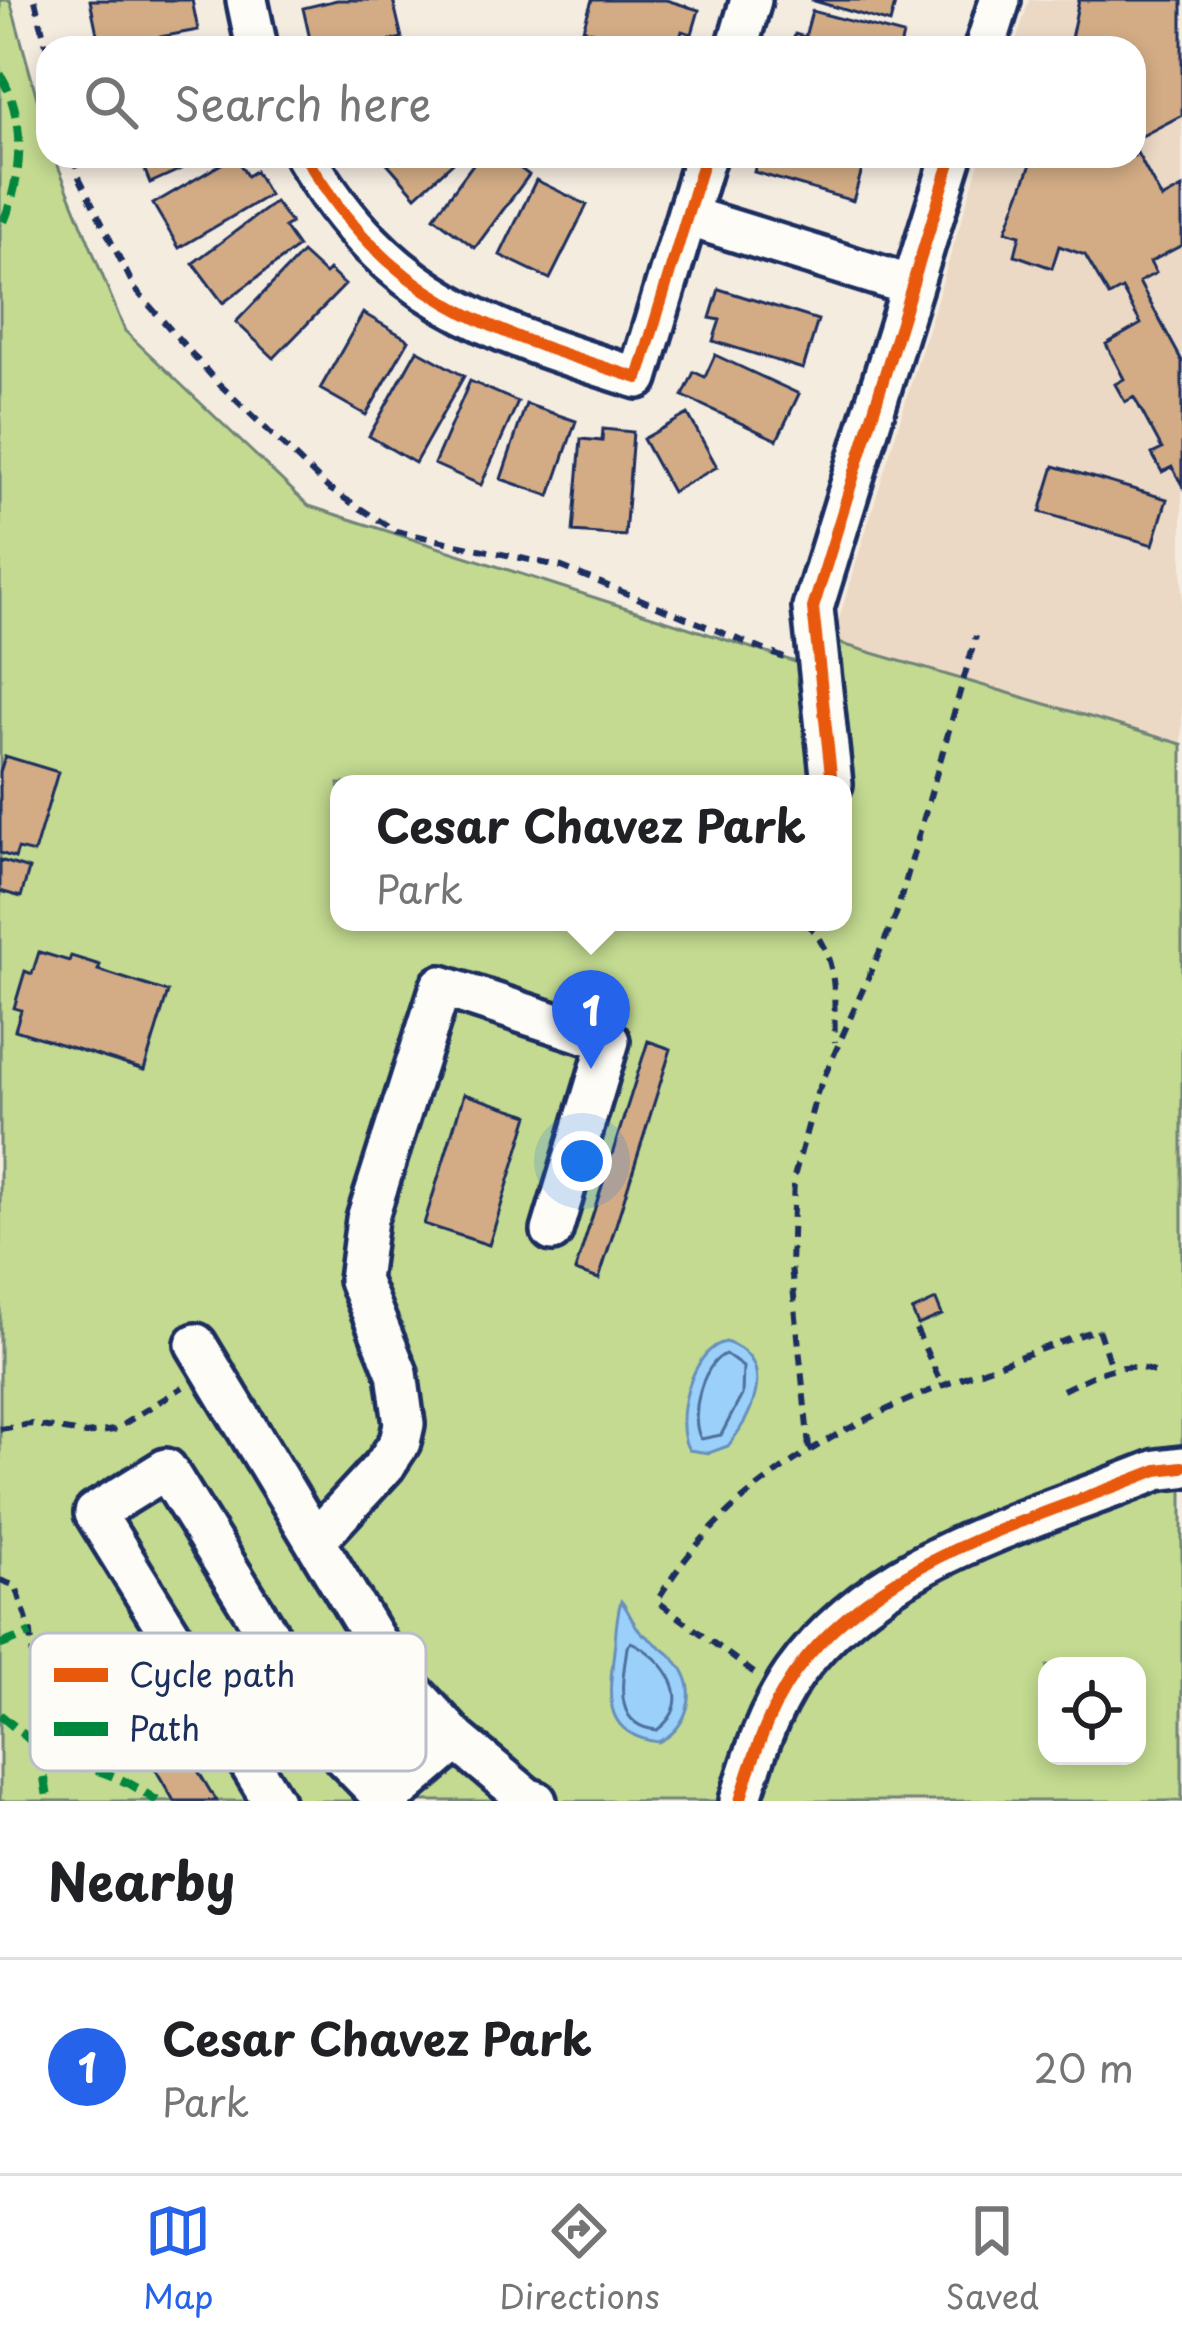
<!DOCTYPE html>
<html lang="en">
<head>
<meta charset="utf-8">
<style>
	:root { --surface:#fff; --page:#f6f6f6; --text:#202124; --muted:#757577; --line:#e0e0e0; --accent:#2563eb }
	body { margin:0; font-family:"Playpen Sans",sans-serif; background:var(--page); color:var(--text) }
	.controls { position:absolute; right:36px; bottom:36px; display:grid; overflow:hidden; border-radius:24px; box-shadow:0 6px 18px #0003 }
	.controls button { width:108px; height:108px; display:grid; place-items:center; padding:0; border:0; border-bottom:3px solid var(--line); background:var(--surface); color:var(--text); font:60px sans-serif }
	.you { position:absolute; left:582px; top:1161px; width:42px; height:42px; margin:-30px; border:9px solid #fff; border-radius:50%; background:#1a73e8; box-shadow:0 0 0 18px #1a73e833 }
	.badge { display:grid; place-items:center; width:78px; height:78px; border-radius:50%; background:var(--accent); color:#fff; font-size:39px; font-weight:700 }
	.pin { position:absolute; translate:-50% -99px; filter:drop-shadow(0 3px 6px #0008) }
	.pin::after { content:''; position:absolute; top:63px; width:42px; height:36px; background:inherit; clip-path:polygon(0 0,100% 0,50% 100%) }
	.popup { position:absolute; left:330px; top:775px; width:522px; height:156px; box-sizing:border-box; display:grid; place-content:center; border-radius:24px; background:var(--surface); filter:drop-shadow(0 3px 9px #0005); font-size:39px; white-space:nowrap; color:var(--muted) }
	.popup b { font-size:45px; color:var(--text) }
	.popup::after { content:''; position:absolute; left:50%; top:100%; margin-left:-24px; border:24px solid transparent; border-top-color:var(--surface) }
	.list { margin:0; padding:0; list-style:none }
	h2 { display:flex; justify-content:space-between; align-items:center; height:156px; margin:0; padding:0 48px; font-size:51px }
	h2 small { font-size:39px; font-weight:400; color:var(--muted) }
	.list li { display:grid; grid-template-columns:78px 1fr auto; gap:36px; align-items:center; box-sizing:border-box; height:216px; padding:0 48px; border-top:3px solid var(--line) }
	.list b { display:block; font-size:45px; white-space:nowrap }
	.list p { margin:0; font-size:39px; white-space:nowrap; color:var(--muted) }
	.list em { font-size:39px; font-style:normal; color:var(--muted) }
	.icon { flex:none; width:66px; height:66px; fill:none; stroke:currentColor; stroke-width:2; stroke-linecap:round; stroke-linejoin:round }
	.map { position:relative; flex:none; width:1182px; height:1801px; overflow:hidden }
	.search { position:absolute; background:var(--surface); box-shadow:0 6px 18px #0003; left:36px; right:36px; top:36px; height:132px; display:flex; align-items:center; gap:30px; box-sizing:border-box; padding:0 42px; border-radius:36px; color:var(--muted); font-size:45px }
	.sheet { height:372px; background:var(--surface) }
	nav { display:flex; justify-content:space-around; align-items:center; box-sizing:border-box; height:168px; border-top:3px solid var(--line); background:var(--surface); font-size:33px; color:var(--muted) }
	nav a { display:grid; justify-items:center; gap:6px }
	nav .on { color:var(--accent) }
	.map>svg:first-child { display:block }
</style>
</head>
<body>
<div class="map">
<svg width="1182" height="1801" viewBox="0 0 1182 1801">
	<rect width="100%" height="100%" fill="#f5ece0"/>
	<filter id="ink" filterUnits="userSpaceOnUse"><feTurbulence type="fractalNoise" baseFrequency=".00833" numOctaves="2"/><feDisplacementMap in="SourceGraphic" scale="24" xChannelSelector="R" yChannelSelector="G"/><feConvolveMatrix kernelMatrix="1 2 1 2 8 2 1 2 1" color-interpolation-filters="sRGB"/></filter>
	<g filter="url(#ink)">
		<path fill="#ebd9c5" d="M1029,0H1182V744L832,641L981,156H1134V48H1014Z"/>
		<path fill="#c3da90" stroke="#6f8477" stroke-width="3" fill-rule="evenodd" d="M0,0H10L48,138V156H54L125,331L309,506L817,669L832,641L1182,744V1801H0ZM339,784H843V922H339ZM1047,1666H1137V1756H1047Z"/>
		<path fill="#9ad0f9" stroke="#6790bb" stroke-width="3" d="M726,1342C778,1360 754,1413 728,1446L709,1453L689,1450C672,1423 692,1347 726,1342Z
			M621,1601C629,1610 631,1622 641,1632C655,1644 674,1654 683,1671C698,1697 684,1731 658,1742C601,1734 609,1695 614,1651C616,1634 616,1617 621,1601Z"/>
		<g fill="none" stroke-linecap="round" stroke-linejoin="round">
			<path stroke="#4e6f9c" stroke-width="3" d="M725,1354L743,1367L742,1395L721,1435L701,1439C689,1418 701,1365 725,1354Z
				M631,1642C664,1657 698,1701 657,1730C611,1726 623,1680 627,1647Z"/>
		</g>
		<path fill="#d3ac85" stroke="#1b2f5e" stroke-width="3" d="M90,0H192L198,30L100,48Z
			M337,0H393L402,38L358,48H312L303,8Z
			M592,0H666L699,10L692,34L682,31L677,48H647L583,29Z
			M811,0H896L890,23Z
			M1079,0H1182V115L1140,137L1136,151L1162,199L1182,188V245L1150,262L1156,273L1139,282L1182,361V485L1172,467L1162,472L1152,454L1162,449L1134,397L1125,402L1115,384L1124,379L1106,344L1141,324L1122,289L1109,296L1085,255L1059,246L1052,268L1015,255L1020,235L1006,231L1034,156H1134V48H1069Z
			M812,11L903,35L900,48H791L795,34L805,37Z
			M139,156H210L150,183Z
			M235,156L247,176L255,171L269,195L179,248L153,204Z
			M381,156H460L416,196Z
			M479,156H504L529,175L475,248L434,217Z
			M758,156H866L853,201L754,172Z
			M536,180L587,205L550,279L500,255Z
			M275,202L291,223L284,227L298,247L223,303L193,263Z
			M302,253L325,274L329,270L345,285L274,358L236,322Z
			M719,289L818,320L803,369L713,341L720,320L710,318Z
			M363,313L409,340L366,415L320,389Z
			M417,350L464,376L415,463L369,436Z
			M715,355L799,394L777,440L683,396L694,372L705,377Z
			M470,381L518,402L481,485L434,464Z
			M526,404L576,421L550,496L501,479Z
			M688,414L717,467L672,492L643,439Z
			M603,429L633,432L625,536L573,532L581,439L602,441Z
			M1054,466L1167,499L1153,545L1040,512Z
			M5,756L58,772L34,853L18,849L15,858L0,853V772Z
			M0,860L29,869L21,897L0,891Z
			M39,952L69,961L71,956L100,965L98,970L168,992L144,1070L15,1030L21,1010L14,1008L25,971L32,974Z
			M648,1041L671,1049L599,1279L575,1271Z
			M464,1094L529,1115L489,1245L424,1224Z
			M936,1300L942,1315L918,1325L912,1311Z
			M184,1747L216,1801H174L153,1765Z"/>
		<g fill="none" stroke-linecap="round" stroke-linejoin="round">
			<g stroke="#1b2f5e" stroke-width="48">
				<path id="minor" d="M247,0L257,48
					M737,48L751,0
					M985,48L1000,0
					M305,156C389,300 489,331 638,378L705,156
					M687,216L912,286
					M832,784L813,608L952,156
					M196,1344L394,1672L457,1740L527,1798L536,1801
					M315,1541L385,1465L400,1442L404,1424L397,1373L359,1280L367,1219L441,986L609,1041L552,1231
					M273,1801L95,1513L166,1469L344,1757L387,1801
					M386,1801L457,1740
					M740,1801C753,1758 768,1711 794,1674C878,1556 1030,1522 1157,1470L1182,1467"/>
			</g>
			<path stroke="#1b2f5e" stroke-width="6" stroke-dasharray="12 9" stroke-linecap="butt" d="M35,0L48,53
				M74,156L79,177L135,289L215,380L328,488L396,531L562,567L784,658
				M806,922C841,959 833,997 835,1042
				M916,1329L942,1385
				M1063,1390C1096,1374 1124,1356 1160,1375
				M0,1429L31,1424L86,1434L114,1430L183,1387
				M809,1448L791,1266L794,1177L817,1093L896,915L976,636
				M0,1580L16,1586L31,1633L40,1748
				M754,1673L657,1601C752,1441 933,1388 1098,1329L1111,1367"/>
			<use href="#minor" stroke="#fdfcf7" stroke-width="39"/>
			<path stroke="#00873e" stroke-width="9" stroke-dasharray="18 9" stroke-linecap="butt" d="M0,74C28,120 22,183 0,230
				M0,1645L31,1633
				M0,1715L40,1748L48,1801
				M43,1762C87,1762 121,1776 157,1801"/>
			<g stroke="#fdfcf7" stroke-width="20">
				<path id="cycleway" d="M305,156C389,300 489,331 638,378L705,156
					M832,784L813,608L952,156
					M740,1801C753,1758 768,1711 794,1674C878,1556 1030,1522 1157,1470L1182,1467"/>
			</g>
			<use href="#cycleway" stroke="#e8590c" stroke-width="12"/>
		</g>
	</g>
	<rect x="30" y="1633" width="396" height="138" rx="18" fill="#fdfcf7" stroke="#b9bec9" stroke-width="3"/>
	<rect x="54" y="1668" width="54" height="14" fill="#e8590c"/>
	<rect x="54" y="1722" width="54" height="14" fill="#00873e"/>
	<g font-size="33" fill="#1b2f5e">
		<text x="129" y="1687">Cycle path</text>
		<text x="129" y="1741">Path</text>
	</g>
</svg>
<div class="controls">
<button><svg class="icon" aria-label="locate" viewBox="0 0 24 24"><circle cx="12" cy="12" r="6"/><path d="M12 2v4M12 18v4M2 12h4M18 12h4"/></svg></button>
</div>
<div class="you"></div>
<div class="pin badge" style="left:591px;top:1069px">1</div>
<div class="popup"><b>Cesar Chavez Park</b>Park</div>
<div class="search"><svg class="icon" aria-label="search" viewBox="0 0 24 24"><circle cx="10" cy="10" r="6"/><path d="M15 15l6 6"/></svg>Search here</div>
</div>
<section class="sheet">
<h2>Nearby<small></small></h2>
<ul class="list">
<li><span class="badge">1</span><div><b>Cesar Chavez Park</b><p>Park</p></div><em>20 m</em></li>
</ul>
</section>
<nav>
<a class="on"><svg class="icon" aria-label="map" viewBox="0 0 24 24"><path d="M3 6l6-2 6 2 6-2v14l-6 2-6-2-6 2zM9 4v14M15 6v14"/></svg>Map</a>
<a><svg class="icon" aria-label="directions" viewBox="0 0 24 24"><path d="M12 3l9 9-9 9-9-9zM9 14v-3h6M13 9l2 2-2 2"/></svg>Directions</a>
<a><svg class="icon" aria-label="saved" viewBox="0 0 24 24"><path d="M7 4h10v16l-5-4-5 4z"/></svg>Saved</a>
</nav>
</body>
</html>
